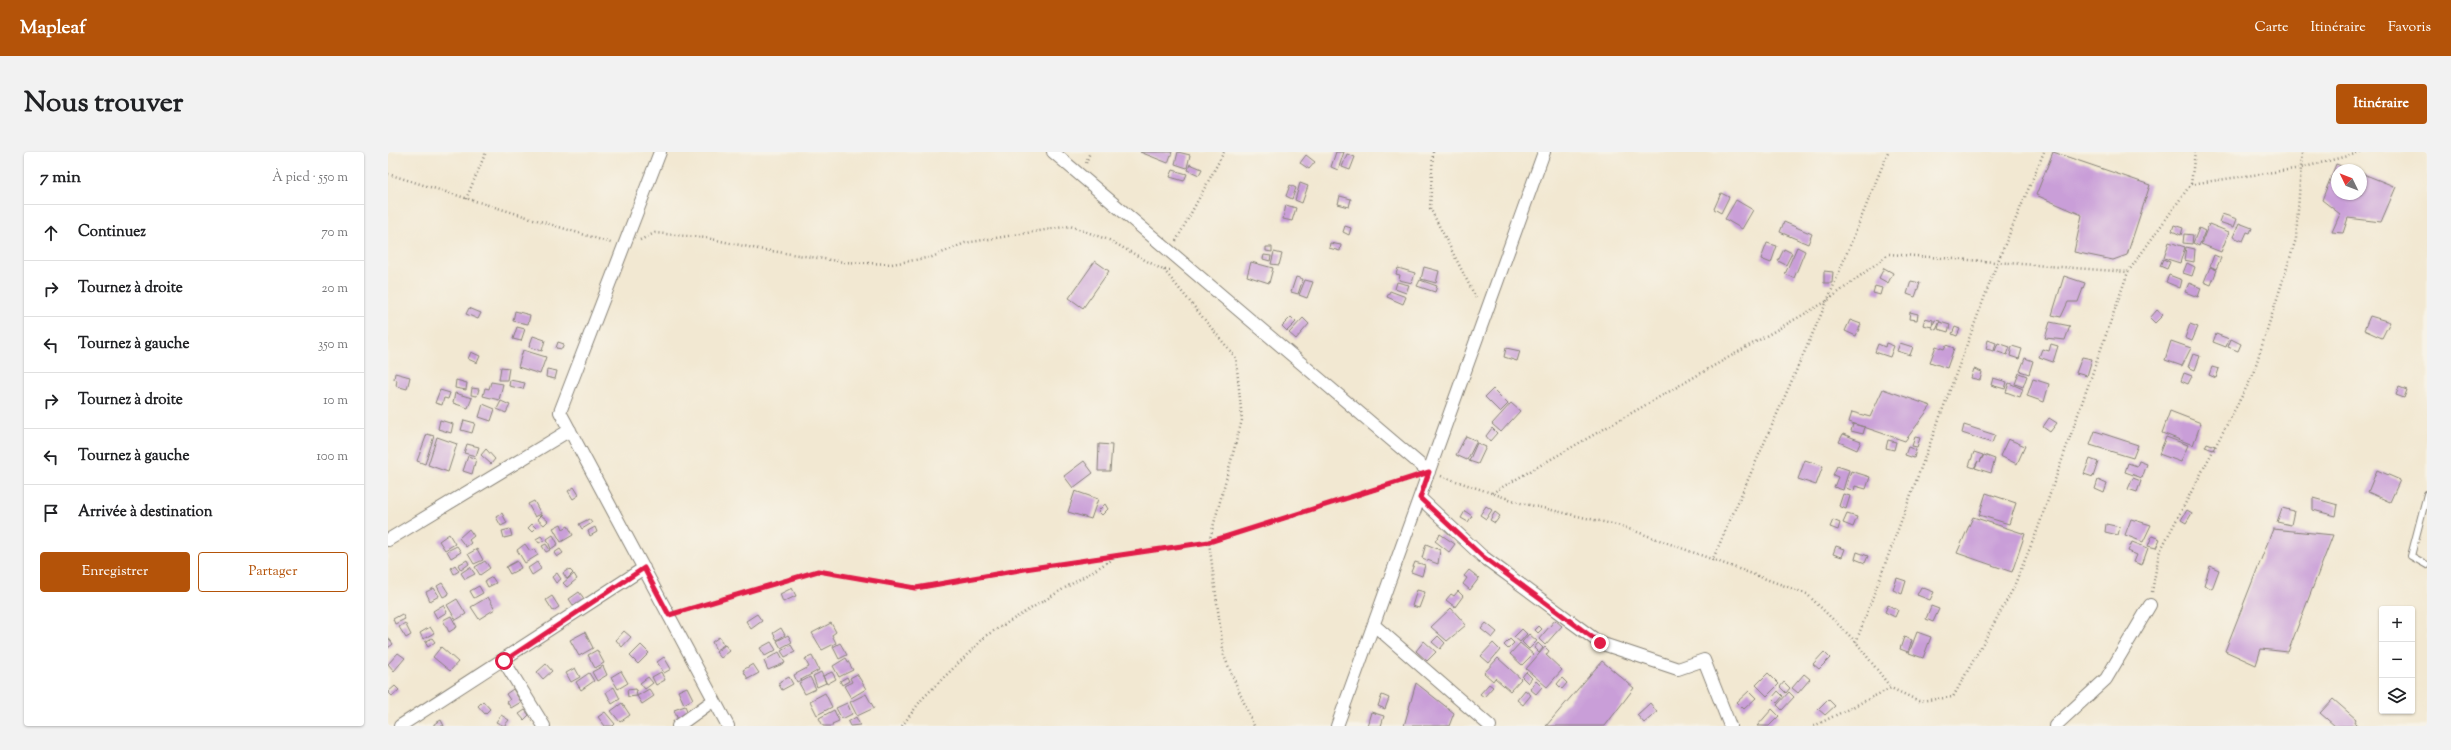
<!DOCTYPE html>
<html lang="fr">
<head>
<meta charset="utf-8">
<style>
	:root { --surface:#fff; --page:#f2f2f2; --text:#202124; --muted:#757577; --line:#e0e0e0; --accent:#b45309 }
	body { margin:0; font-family:"Sorts Mill Goudy",serif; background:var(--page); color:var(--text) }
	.controls { position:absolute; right:12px; bottom:12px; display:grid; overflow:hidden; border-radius:4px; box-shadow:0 1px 3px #0004 }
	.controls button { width:36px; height:36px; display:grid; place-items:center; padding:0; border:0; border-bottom:1px solid var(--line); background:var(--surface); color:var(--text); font:20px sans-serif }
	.compass { position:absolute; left:1943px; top:12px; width:36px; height:36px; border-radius:50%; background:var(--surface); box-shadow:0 1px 3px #0004; rotate:313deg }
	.stop { position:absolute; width:12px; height:12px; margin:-9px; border:3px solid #e11d48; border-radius:50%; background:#fff }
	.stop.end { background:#e11d48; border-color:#fff; box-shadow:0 1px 4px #0008 }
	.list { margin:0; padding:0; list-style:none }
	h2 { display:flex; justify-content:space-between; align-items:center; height:52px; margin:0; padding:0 16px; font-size:17px }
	h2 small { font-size:13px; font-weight:400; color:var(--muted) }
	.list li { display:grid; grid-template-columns:26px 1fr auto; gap:12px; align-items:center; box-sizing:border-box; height:56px; padding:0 16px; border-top:1px solid var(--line) }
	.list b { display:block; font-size:15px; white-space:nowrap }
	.list em { font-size:13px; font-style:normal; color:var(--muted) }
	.actions { display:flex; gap:8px; padding:12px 16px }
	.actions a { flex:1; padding:9px 0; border:1px solid var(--accent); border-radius:4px; text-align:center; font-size:14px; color:var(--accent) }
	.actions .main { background:var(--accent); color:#fff }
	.icon { flex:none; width:22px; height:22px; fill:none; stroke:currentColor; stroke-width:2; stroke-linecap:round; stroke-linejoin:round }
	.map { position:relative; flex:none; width:2039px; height:574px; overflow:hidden; border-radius:4px }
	header { display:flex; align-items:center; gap:24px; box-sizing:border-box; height:56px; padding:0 20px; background:var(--accent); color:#fff }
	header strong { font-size:19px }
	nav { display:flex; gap:22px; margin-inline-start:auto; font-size:14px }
	.intro { display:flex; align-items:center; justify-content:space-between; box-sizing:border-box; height:96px; padding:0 24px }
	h1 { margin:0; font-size:28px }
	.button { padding:10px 18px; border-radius:4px; background:var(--accent); color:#fff; font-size:14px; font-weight:700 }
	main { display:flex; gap:24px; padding:0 24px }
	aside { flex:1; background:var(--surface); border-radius:4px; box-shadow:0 1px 3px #0004 }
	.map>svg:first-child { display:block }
</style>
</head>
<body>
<header>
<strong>Mapleaf</strong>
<nav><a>Carte</a><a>Itinéraire</a><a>Favoris</a></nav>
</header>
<div class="intro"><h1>Nous trouver</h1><a class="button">Itinéraire</a></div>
<main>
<aside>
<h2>7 min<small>À pied · 550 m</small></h2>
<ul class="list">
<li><svg class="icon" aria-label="ahead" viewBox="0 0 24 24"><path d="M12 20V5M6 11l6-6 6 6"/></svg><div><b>Continuez</b></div><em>70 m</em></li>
<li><svg class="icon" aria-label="right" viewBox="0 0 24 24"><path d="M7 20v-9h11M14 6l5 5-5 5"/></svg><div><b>Tournez à droite</b></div><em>20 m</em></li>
<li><svg class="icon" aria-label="left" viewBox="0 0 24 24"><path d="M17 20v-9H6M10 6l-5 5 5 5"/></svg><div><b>Tournez à gauche</b></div><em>350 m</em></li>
<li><svg class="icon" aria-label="right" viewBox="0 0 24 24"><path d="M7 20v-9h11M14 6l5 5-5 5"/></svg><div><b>Tournez à droite</b></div><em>10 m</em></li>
<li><svg class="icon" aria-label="left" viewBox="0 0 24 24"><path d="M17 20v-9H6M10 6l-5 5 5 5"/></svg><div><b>Tournez à gauche</b></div><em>100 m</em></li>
<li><svg class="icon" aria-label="arrive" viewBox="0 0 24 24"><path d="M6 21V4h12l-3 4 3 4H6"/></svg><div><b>Arrivée à destination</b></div></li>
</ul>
<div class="actions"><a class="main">Enregistrer</a><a>Partager</a></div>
</aside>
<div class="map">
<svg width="2039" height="574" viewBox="0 0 2039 574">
	<rect width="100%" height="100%" fill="#f7f3e8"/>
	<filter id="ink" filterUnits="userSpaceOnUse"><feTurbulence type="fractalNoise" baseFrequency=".025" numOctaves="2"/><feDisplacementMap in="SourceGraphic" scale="8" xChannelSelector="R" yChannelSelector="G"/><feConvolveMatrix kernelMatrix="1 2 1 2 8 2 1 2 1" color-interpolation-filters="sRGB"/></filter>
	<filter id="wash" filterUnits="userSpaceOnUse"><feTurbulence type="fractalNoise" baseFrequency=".012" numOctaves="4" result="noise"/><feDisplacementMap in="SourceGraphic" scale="16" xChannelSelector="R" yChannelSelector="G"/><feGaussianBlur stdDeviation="0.9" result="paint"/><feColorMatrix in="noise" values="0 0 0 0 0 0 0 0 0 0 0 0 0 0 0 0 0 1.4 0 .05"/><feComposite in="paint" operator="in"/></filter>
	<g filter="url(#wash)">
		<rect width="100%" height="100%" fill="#f2e8d2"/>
		<g id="blocks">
			<path fill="#c99ed8" d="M752,0H784L780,11Z
				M790,0L802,3L799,16L787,12Z
				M948,0H956L950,18L943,15Z
				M1665,0L1762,33L1739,103L1725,108L1686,100L1694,63L1648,43Z
				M959,2L967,5L962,18L954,15Z
				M918,3L927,10L921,17L912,11Z
				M802,12L814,17L811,23L800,18Z
				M1948,12L1964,18H1949V42H1973V21L2008,35L1993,70L1960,66L1955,81L1944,80L1952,62L1934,48Z
				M785,18L799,22L796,29L782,25Z
				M912,31L920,34L914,51L907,48Z
				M902,33L908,36L904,47L898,44Z
				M1333,41L1341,45L1333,61L1326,57Z
				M952,44L963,47L961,55L950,52Z
				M1348,48L1365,58L1354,77L1337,67Z
				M898,53L908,56L904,69L895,67Z
				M1834,62L1849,67L1846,75L1831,70Z
				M1396,70L1424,82L1420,92L1392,80Z
				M1851,71L1864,76L1862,81L1859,80L1855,89L1845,85Z
				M1821,72L1841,80L1833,100L1813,92Z
				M1786,73L1795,76L1793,83L1784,79Z
				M957,74L963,76L961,83L955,80Z
				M1811,76L1817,79L1811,94L1805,91Z
				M1796,82L1805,83L1804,92L1795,91Z
				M1781,90L1797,95L1792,111L1776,106Z
				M942,91L953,93L952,99L941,96Z
				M1379,91L1389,94L1383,111L1373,107Z
				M878,95H884V100L878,99Z
				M1409,95L1417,99L1406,126L1397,122Z
				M1798,95L1807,97L1806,110L1796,108Z
				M1396,97L1404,101L1398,113L1390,109Z
				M886,100L894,102L891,113L883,112Z
				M876,103L883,104L882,109L875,107Z
				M1826,103L1833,106L1828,117L1822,114Z
				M1775,107L1782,110L1779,117L1772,114Z
				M707,109L721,119L695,156L681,146Z
				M863,110L885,116L881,131L859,124Z
				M1799,111L1807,115L1804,124L1795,121Z
				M1036,115L1051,119L1048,131L1033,127Z
				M1822,115L1829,118L1823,133L1816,130Z
				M1010,116L1027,121L1024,131L1011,128L1012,123L1008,122Z
				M1496,116L1505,121L1500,131L1491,126Z
				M1436,119L1445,120L1444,131H1436Z
				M1781,123L1794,128L1792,136L1778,130Z
				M1676,124L1697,131L1690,150H1680L1673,165L1664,163Z
				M908,125L915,127L910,142L903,140Z
				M917,128L925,130L919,146L911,143Z
				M1032,128L1049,134L1047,140L1029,134Z
				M1523,129L1532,131L1527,145L1519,142Z
				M1009,130L1021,133L1018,141L1007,137Z
				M1801,131L1813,136L1810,145L1797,140Z
				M1487,134L1494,136L1492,143L1485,141Z
				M1002,139L1018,145L1015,152L999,145Z
				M81,156L93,161L90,167L78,162Z
				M1769,158L1775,163L1767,171L1762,166Z
				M127,159L142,163L140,172L125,169Z
				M1522,160L1530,162L1529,168L1521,167Z
				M1982,164L2002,170L1994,186L1976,178Z
				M903,165L908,170L899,179L894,174Z
				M915,166L921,172L908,187L901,181Z
				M1537,166L1545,168L1544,175L1535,173Z
				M1462,168L1473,172L1468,184L1457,179Z
				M1547,168L1552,169L1548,178L1544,176Z
				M1552,170L1562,173L1560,180L1550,177Z
				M1662,170L1682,174L1677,188L1657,186Z
				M1802,172L1810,175L1804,189L1797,186Z
				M129,175L137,177L133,189L125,187Z
				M1567,175L1572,177L1569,184L1564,182Z
				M1828,182L1841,187L1838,195L1825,190Z
				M145,184L157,188L154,199L141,195Z
				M1843,187L1853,192L1850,199L1840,195Z
				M1600,188L1608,191L1606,199L1598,197Z
				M1783,189L1803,196L1794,214L1777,208Z
				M170,190L176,192L174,197L168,196Z
				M1498,191L1506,194L1502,205L1487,200L1490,192L1497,195Z
				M1512,191L1525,195L1522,203L1509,199Z
				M1610,191L1622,195L1619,203L1607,199Z
				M1663,192L1670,194L1665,210L1651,205L1654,197L1661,199Z
				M1558,193L1566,196L1559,216L1542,210L1548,194L1556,197Z
				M1624,194L1634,197L1631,207L1622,204Z
				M1118,196L1132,199L1129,209L1116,205Z
				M135,198L158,205L152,222L130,215Z
				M83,200L92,204L89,211L80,207Z
				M1805,202L1812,204L1807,218L1800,215Z
				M1694,205L1704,207L1699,224L1688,221Z
				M1637,206L1645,209L1641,222L1632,219Z
				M113,215L121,216L119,228H111Z
				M1824,215L1831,217L1828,226L1821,223Z
				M159,217L169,219L167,227L158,225Z
				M1586,217L1594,220L1592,228L1583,226Z
				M7,221L22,225L19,237L8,234L9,228L6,227Z
				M1631,221L1639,224L1635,235L1627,232Z
				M1796,221L1804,224L1800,232L1793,229Z
				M1605,226L1619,230L1617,237L1603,233Z
				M1645,227L1661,232L1656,250L1639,244Z
				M68,228L79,231L78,238L67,236Z
				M122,228L137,231L135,237L121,234Z
				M103,230L115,232L111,248L95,244L97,236L101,237Z
				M1621,231L1635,237L1632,245L1618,240Z
				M2011,235L2019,238L2016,246L2008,243Z
				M84,236L91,237L89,244L83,243Z
				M1105,237L1120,252L1112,260L1097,245Z
				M1495,237L1543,254L1517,289L1461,270L1464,260L1482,265Z
				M52,238L62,241L60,247L56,246L54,253L47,251Z
				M67,241L84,246L80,256L65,251Z
				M113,249L122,253L118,261L109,257Z
				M1123,251L1132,259L1113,280L1104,272Z
				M95,252L107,257L103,269L91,265Z
				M1782,259L1813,271L1805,293L1774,281Z
				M1661,266L1669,271L1662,280L1655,275Z
				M52,268L65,272L63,281L50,277Z
				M76,268L87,271L84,281L73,278Z
				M1465,272L1477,275L1475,282L1463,279Z
				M1576,273L1607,283L1604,291L1574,281Z
				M1104,276L1109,281L1102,289L1098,284Z
				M1707,279L1750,293L1745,306L1702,293Z
				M39,282L46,284L37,312L29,309Z
				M1455,282L1473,289L1469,298L1451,290Z
				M1078,284L1089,289L1079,308L1068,303Z
				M49,285L69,292L60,320L40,313Z
				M1527,285L1532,286L1529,295L1524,294Z
				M1778,285L1800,293L1793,310L1771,302Z
				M1620,287L1637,294L1629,312L1612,304Z
				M1500,288L1508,290L1506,298L1498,296Z
				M1089,291L1098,295L1090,312L1081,309Z
				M1819,291L1827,294L1825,298L1817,295Z
				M79,292L91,295L88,304L76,301Z
				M711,292L724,293L722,319H710Z
				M1520,295L1528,298L1526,306L1517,303Z
				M98,297L107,307L103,312L93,303Z
				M1586,300L1595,303L1592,310L1596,303L1607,307L1603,321L1587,316L1590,309L1586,316L1581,314Z
				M80,304L88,307L84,322L75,319Z
				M1702,307L1710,310L1705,325L1696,322Z
				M1417,308L1435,314L1428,333L1410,327Z
				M696,309L705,321L685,336L676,324Z
				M1751,309L1759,312L1754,326L1737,320L1740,311L1749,314Z
				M1449,314L1461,318L1455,338L1446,335L1450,325L1445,323Z
				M1989,318L2012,328L2002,350L1980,340Z
				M1463,319L1482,325L1478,337L1467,334L1466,339L1458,336Z
				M1745,326L1753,329L1749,340L1740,337Z
				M1710,328L1719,332L1716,341L1707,337Z
				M186,335L191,343L185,347L180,339Z
				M687,339L710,347L703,367L680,360Z
				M1598,341L1628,351L1621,372L1591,363Z
				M1455,342L1462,344L1458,357L1451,354Z
				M1925,346L1950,353L1948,364L1925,358Z
				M146,349L153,362L147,365L140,352Z
				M717,352L720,357L714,363L710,359Z
				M1098,354L1104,358L1098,367L1092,363Z
				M1894,356L1906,359L1903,373L1889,370Z
				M1799,358L1804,361L1798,371L1793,368Z
				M1077,359L1084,364L1080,370L1073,366Z
				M1107,360L1112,364L1107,371L1102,368Z
				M114,361L119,371L113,374L108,365Z
				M1459,362L1469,365L1465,375L1455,371Z
				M153,363L160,369L156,373L149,367Z
				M1585,365L1637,382L1624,420L1569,401Z
				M201,367L204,371L194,377L191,372Z
				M1743,367L1763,373L1755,390L1737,383Z
				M1445,368L1452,371L1450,378L1442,375Z
				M144,372L148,376L144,380L140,376Z
				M173,372L175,377L180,374L185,383L173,390L165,376Z
				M1718,372L1732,375L1730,383L1717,380Z
				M207,375L209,380L202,384L200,379Z
				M81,377L86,384L81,388L83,391L78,395L71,386Z
				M122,377L124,384L116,386L114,379Z
				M1885,377L1945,383L1900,500L1873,497L1868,513L1837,499Z
				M61,382L67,392L57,398L51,389Z
				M1052,382L1067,392L1061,400L1047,389Z
				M165,383L170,392L163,397L159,387Z
				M153,384L156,388L151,391L148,387Z
				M1764,384L1772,387L1768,396L1760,394Z
				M1744,390L1760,396L1754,413L1746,410L1749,403L1740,399Z
				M137,392L142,399L146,397L150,403L137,411L129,398Z
				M158,392L162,398L158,400L154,394Z
				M1038,392L1052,398L1050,412L1034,406Z
				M69,394L73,400L63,406L59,399Z
				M1448,394L1457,397L1454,405L1445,402Z
				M89,397L95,408L86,412L80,402Z
				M172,397L175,401L169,405L166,401Z
				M1469,400L1480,404L1477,411L1467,407Z
				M79,408L81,412L73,418L70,413Z
				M97,409L102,416L92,423L87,415Z
				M129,409L133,416L122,422L118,415Z
				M149,410L153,417L144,423L140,416Z
				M1027,410L1037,413L1034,424L1023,420Z
				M67,413L71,419L66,422L63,416Z
				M1822,414L1831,418L1824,437L1816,433Z
				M82,415L87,422L77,427L73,421Z
				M181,417L185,421L179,427L175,421Z
				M1081,418L1091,426L1082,438L1075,432L1079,426L1076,424Z
				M169,421L173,427L168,431L164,425Z
				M186,422L189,427L179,435L175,431Z
				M104,425L108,431L100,435L97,429Z
				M1509,426L1518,429L1514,442L1505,438Z
				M54,431L61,442L55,445L49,434Z
				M91,434L95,441L86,446L82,439Z
				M1533,435L1546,440L1542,448L1529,443Z
				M46,436L51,444L42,449L38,440Z
				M404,436L408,444L395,450L392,442Z
				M1029,438L1037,440L1031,456L1024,454Z
				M1070,439L1075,444L1067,455L1058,448L1063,442L1066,444Z
				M191,440L198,449L187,456L181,447Z
				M164,444L171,455L165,459L158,448Z
				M100,445L107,457L91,467L83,455Z
				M69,447L78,462L68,468L59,453Z
				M55,453L59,460L49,466L45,459Z
				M1500,453L1510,458L1507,465L1497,460Z
				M1543,454L1551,457L1545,470L1538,467Z
				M1063,456L1078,473L1059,489L1043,475Z
				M14,462L17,467L7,472L5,467Z
				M369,462L374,469L363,477L358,469Z
				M63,464L69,475L61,480L55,468Z
				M1167,468L1174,474L1157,493L1151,487Z
				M17,471L23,483L18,486L11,475Z
				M443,471L448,480L444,483L448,491L434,498L424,481Z
				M1098,471L1109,480L1104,486L1093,477Z
				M1151,474L1154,477L1150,481L1147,478Z
				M42,475L46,481L35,487L32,481Z
				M393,476L397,483L389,488L385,481Z
				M1134,477L1139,482L1132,490L1126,485Z
				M236,479L243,485L234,495L228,488Z
				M197,480L205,496L191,504L182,488Z
				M1529,480L1543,485L1535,506L1521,501Z
				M1141,482L1149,489L1141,497L1134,490Z
				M400,483L404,490L393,496L389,489Z
				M1050,484L1057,491L1052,497L1044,490Z
				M0,485L5,492L0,496Z
				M331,485L336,493L328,498L324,490Z
				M1516,485L1524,488L1520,500L1512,497Z
				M44,486L47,490L40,495L37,490Z
				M1122,487L1126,491L1120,497L1116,493Z
				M1036,489L1048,500L1039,509L1028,499Z
				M383,490L388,498L377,504L372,496Z
				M452,491L459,503L451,507L445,495Z
				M1105,491L1112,498L1101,511L1093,504Z
				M1132,491L1145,502L1134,513L1122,502Z
				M1150,491L1155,496L1151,501L1146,496Z
				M253,493L261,501L250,512L242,504Z
				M337,493L342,499L333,506L328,500Z
				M403,493L407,500L397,505L393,499Z
				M53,495L70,510L62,519L45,505Z
				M1157,495L1161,499L1158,503L1174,518L1159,535L1138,517Z
				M209,498L216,511L207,516L200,503Z
				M391,500L397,511L380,518L376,509Z
				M1436,500L1442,506L1431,517L1425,512Z
				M10,501L17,506L6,519L0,512Z
				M424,504L431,518L409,530L406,523L421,515L417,507Z
				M276,505L283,517L276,521L269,510Z
				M458,506L465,518L451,525L445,514Z
				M1110,506L1133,527L1122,539L1107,526L1105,529L1096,521Z
				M1214,509L1246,536L1217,574H1158Z
				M158,512L164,519L155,527L149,520Z
				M365,512L371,521L360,527L355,518Z
				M215,514L219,523L209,529L204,520Z
				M187,516L192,525L183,530L178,521Z
				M233,519L240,531L230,537L223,525Z
				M273,520L277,528L268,533L264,525Z
				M433,520L438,531L429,535L425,524Z
				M444,520L448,527L439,532L435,524Z
				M1138,520L1144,526L1140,531L1134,525Z
				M201,521L206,529L193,538L188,530Z
				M1380,521L1391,532L1379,544L1368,533Z
				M469,522L478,537L463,546L456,534L464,530L462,526Z
				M1416,522L1422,527L1410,541L1404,536Z
				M260,525L265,531L257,537L252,531Z
				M401,525L405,532L394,538L390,531Z
				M422,525L428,537L417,542L411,531Z
				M459,525L461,529L454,533L452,529Z
				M1174,526L1179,531L1174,537L1169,532Z
				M1148,529L1154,535L1148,542L1142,537Z
				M1396,530L1402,536L1398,541L1392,535Z
				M1028,531L1066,561L1061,574H1016Z
				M1101,532L1105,535L1096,545L1092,542Z
				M7,534L11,538L4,544L0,540Z
				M226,535L232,547L224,552L218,540Z
				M299,535L305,547L296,552L290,539Z
				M125,537L133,550L123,556L119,550L122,548L118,542Z
				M248,537L249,544L240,545L239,538Z
				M261,537L266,544L254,552L249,544Z
				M1137,538L1143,543L1135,553L1129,548Z
				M1361,539L1368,546L1356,557L1349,550Z
				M1390,539L1395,544L1389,551L1384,546Z
				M1401,540L1406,545L1394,558L1389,553Z
				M437,541L444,555L429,563L422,549Z
				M478,542L486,556L469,564L462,550Z
				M994,543L1001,546L997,557L990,554Z
				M1440,547L1447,554L1437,563L1430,557Z
				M1945,547L1968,567L1966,571L1969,574H1947L1932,561Z
				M95,549L102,557L97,562L90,554Z
				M234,551L242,563L232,570L223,559Z
				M459,551L464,562L454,567L448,556Z
				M1262,551L1269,560L1256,571L1249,563Z
				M297,554L301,563L290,568L286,558Z
				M1384,557L1391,564L1381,574H1369Z
				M137,558L141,563L136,568L131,562Z
				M446,558L451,569L444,572L445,574H435L431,566Z
				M217,560L227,572L225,574H217L210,565Z
				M983,560L996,564L993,574H979Z
				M113,563L121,568L116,574L108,570Z
				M468,565L472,573L462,574L460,570Z
				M53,568L56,574H46V572Z"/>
		</g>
	</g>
	<g filter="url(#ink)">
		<use href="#blocks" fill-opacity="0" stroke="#878277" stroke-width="1"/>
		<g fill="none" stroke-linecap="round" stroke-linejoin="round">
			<g stroke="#878277" stroke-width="8">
				<path id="lane" d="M2039,342L2023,404L2039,413"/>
			</g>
			<g stroke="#878277" stroke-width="14">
				<path id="street" d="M272,0L172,260L340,574
					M665,0L1041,320
					M1032,346L1094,404L1212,491L1290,517L1316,508L1342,574
					M0,388L182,278
					M986,473L1102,574
					M116,509L156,574
					M12,574L256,416
					M290,574L326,548
					M949,574L1156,0
					M1667,574L1718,527L1762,453"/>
			</g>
			<path stroke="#878277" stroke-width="2.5" stroke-dasharray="1 3" stroke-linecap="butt" d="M1045,0L1042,56L1089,148
				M698,11L702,0
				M0,22L223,91
				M1803,32L1807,0
				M78,47L98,0
				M252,88L267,81L319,86L370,97L456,110L504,112L544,105L577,91L682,74L721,88L775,118H782
				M788,89L836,0
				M776,118L848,206L854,268L821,390L836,504L866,574
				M1053,324L1133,351L1233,374L1419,442L1468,490L1503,536
				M1104,341L1439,149L1501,102L1740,120
				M1324,409L1443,140L1500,0
				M1764,440L1771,401L1864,225L1908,87L1914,0
				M293,459L430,419L528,436L637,417L821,390L1025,326
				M1468,490L1610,109L1656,0
				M514,574L534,547L599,483L730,404
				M1426,574L1503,536L1531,549L1565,545L1624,439L1649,379L1740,120L1803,32L1913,16L1975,0"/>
			<use href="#lane" stroke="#fff" stroke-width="6"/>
			<use href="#street" stroke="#fff" stroke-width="12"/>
		</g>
	</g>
	<g fill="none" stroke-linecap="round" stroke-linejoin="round" filter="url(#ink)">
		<path stroke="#e11d48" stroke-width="5" d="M116,509L256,416L281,463L430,419L528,436L637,417L821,390L1041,320L1032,346L1094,404L1212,491"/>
	</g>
</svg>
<div class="controls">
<button>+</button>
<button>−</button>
<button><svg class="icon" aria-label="layers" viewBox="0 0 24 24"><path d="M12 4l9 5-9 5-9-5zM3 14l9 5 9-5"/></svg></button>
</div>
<svg class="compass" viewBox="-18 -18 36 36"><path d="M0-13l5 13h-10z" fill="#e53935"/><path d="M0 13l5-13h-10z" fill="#757577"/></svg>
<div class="stop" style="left:116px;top:509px"></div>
<div class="stop end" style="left:1212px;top:491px"></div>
</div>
</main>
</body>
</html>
